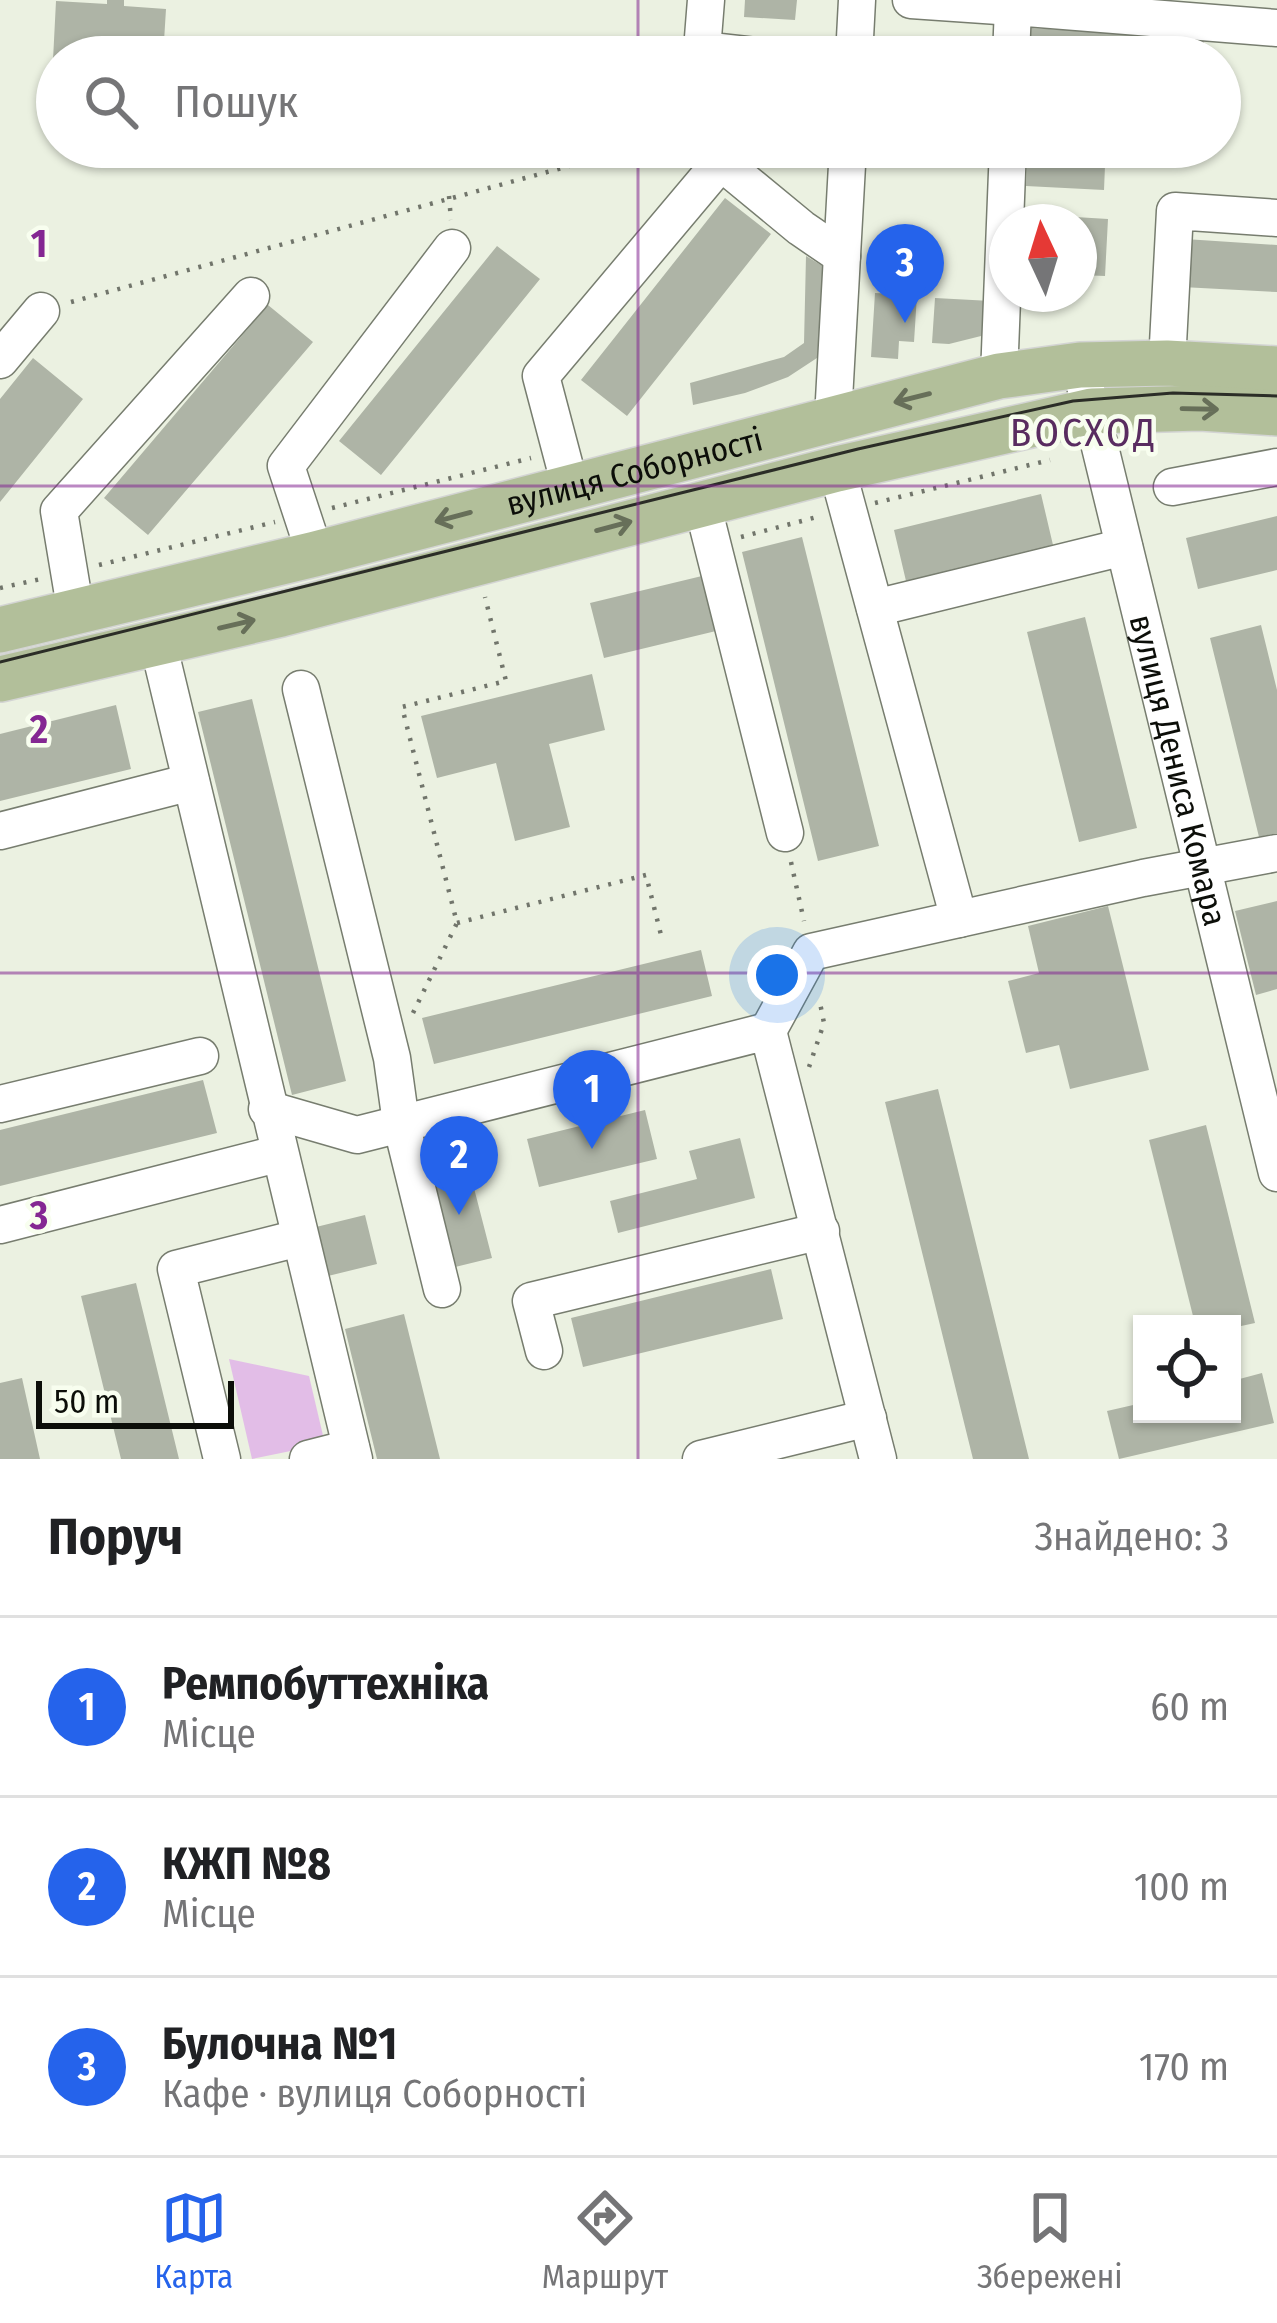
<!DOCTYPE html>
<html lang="uk">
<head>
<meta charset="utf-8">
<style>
	:root { --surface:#fff; --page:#f2f2f2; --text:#202124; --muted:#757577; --line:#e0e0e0; --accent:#2563eb }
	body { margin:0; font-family:"Fira Sans Condensed",sans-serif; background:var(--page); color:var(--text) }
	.controls { position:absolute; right:36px; bottom:36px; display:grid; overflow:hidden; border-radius:0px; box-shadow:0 3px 9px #0004 }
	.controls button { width:108px; height:108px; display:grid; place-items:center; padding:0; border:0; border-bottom:3px solid var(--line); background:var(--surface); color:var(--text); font:60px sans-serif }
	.compass { position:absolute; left:989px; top:204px; width:108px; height:108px; border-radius:50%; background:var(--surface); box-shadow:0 3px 9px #0004; rotate:356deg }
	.scale { position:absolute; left:36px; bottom:30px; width:198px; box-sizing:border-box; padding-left:12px; border:6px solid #0c0e09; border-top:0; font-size:33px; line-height:42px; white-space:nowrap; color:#0c0e09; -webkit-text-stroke:9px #f8feef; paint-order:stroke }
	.you { position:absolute; left:777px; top:975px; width:42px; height:42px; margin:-30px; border:9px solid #fff; border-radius:50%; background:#1a73e8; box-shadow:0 0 0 18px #1a73e833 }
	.badge { display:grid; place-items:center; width:78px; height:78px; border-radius:50%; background:var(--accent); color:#fff; font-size:39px; font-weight:700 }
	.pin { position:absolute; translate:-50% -99px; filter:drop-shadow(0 3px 6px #0008) }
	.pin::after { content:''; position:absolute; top:63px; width:42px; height:36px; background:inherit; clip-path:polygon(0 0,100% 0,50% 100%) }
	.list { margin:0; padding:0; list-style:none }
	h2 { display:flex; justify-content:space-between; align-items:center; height:156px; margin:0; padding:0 48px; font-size:51px }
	h2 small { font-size:39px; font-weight:400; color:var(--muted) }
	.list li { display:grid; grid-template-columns:78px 1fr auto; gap:36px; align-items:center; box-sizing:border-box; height:180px; padding:0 48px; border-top:3px solid var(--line) }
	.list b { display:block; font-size:45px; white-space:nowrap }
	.list p { margin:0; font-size:39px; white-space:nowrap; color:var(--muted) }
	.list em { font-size:39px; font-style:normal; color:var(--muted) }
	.icon { flex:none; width:66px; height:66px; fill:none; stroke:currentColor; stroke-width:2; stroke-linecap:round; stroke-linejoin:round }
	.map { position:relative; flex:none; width:1277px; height:1459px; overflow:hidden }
	.search { position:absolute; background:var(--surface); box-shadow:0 3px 9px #0004; left:36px; right:36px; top:36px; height:132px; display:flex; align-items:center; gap:30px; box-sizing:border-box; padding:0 42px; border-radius:66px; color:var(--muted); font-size:45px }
	.sheet { height:696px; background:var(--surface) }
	nav { display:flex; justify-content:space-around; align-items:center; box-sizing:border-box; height:168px; border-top:3px solid var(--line); background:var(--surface); font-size:33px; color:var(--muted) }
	nav a { display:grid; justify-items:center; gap:6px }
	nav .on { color:var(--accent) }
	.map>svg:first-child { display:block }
</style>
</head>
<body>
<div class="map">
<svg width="1277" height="1459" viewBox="0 0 1277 1459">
	<rect width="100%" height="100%" fill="#ebf1e1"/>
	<path fill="#e2bde7" d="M229,1359L309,1376L325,1444L252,1459Z"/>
	<path fill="#aeb4a6" d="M107,0H124V6L166,9L163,57H57L53,60L56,1L107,4Z
		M745,0H797L795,20L744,17Z
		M1029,28L1204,37L1203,57H1028Z
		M1027,162L1105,166L1104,190L1026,186Z
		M725,198L771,234L627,416L581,380Z
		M1026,214L1108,219L1105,276L1079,275V222H1025Z
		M1185,239L1277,245V292L1182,287Z
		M497,246L540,279L381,475L339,441Z
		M806,256L826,268L820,356L788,377L745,393L693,405L690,383L784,357L804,343Z
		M875,293L917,295L914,342L899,341L898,359L871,357Z
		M935,298L991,301L989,334L949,344L932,343Z
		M268,305L313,342L148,535L104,498Z
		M33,358L83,399L0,502V399Z
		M1041,494L1053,545L906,581L894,530Z
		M1277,516V570L1198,589L1186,538Z
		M802,537L879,846L818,861L742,552Z
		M702,576L716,631L604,658L590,603Z
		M1085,617L1137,828L1079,842L1027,632Z
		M1261,625L1277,690V833L1259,837L1210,638Z
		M592,674L605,730L549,744L570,827L515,841L496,763L437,778L421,716Z
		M252,699L346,1081L292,1095L198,712Z
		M116,705L131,769L0,801V734Z
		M1277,901V989L1256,995L1235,911Z
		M1108,906L1149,1070L1070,1089L1059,1045L1026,1053L1008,981L1039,973L1028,926Z
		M701,950L712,996L434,1064L422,1018Z
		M203,1080L217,1133L0,1186V1130Z
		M938,1089L1029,1459H973L885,1102Z
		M645,1110L657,1159L539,1187L527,1139Z
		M1206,1125L1255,1323L1232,1328V1324H1195L1149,1140Z
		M740,1138L755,1198L618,1233L610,1201L697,1179L689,1151Z
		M467,1161L492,1258L451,1268L427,1171Z
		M365,1215L377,1264L328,1276L316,1227Z
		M771,1269L783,1319L583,1367L571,1318Z
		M136,1283L179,1459H121L81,1296Z
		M404,1314L440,1459H377L345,1329Z
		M1262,1373L1274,1423L1119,1459L1107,1411L1142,1403V1414H1232V1381Z
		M22,1378L40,1459H0V1383Z"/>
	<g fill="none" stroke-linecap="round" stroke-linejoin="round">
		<g stroke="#777d6f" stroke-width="39">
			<g id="minor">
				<path d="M706,0L702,50L765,57"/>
				<path d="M911,0L1013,7"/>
				<path d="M854,57L857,0"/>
				<path d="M1011,57L1013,7L1277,28"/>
				<path d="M0,360L41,311"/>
				<path d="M1167,363L1175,211L1277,218"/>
				<path id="s1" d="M1080,365L1277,1173"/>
				<path d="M999,376L1008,147"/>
				<path d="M833,418L848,147"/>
				<path d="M837,469L959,919"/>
				<path d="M570,486L541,376L721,162L801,228L842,256"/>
				<path d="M1172,487L1277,467"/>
				<path d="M702,503L785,833"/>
				<path d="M315,554L286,466L452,248"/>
				<path d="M875,608L1124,547"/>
				<path d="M76,613L59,511L251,296"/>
				<path d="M158,643L354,1459"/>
				<path d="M301,689L392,1058L401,1123L442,1289"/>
				<path d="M0,831L191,782"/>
				<path d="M768,1031L811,952L1143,878L1277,853"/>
				<path d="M0,1104L200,1056"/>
				<path d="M267,1109L357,1135L768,1031L878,1459"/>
				<path d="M0,1225L277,1154"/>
				<path d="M544,1351L531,1301L821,1231"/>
				<path d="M222,1459L176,1269L299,1238"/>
				<path d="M308,1459L351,1448"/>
				<path d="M701,1459L868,1418"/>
			</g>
		</g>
		<g stroke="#d3d4d3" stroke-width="48">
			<g id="major">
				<path id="s2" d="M0,630L315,554L999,376L1080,365L1167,363L1277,369"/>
				<path d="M0,679L281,614L837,469L1092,411L1200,408L1277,413"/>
			</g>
		</g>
		<path stroke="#71756b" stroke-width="4.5" stroke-dasharray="3 9" stroke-linecap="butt" d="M449,196L451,220
			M71,302L639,147
			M875,503L1050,460
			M332,508L531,458
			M741,537L817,517
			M99,565L275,522
			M0,588L41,579
			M791,862L804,921
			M457,923L646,875L661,935
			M413,1013L457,923L402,707L506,681L485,597
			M809,1067L824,1023L820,1003"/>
		<use href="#minor" stroke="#fff" stroke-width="36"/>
		<use href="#major" stroke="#b2bf9a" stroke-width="45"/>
		<path stroke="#2b2d27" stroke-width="3" d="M0,662L858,449L1073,401L1173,393L1277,396"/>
	</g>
	<defs><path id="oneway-shaft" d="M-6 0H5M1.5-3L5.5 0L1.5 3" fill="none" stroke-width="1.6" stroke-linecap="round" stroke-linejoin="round" transform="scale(3)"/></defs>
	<g stroke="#676f59">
		<use href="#oneway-shaft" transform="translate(912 398) rotate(166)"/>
		<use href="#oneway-shaft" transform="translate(1200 409) rotate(1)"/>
		<use href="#oneway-shaft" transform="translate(453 517) rotate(165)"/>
		<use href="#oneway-shaft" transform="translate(614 526) rotate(-15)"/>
		<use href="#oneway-shaft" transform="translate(237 624) rotate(-13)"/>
	</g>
	<path fill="none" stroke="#842792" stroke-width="3" stroke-opacity="0.55" d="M638,0V57M638,147V1459M0,486H1277M0,973H1277"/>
	<g text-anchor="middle" stroke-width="9" stroke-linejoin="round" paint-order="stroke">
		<g font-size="33" fill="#0c0e09" stroke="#f8feef">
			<text dy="12" stroke="none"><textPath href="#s2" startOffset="654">вулиця Соборності</textPath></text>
			<text dy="12" stroke="none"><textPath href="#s1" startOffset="417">вулиця Дениса Комара</textPath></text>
		</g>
		<g font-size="39" letter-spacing="3" fill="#592c60" stroke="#f8feef">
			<text x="1084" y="446">ВОСХОД</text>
		</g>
	</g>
	<g font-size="39" text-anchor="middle" font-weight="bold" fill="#842792" stroke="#f8feef" stroke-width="9" stroke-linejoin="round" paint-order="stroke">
		<text x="39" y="257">1</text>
		<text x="39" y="743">2</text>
		<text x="39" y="1229">3</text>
	</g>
</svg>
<div class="controls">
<button><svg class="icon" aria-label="locate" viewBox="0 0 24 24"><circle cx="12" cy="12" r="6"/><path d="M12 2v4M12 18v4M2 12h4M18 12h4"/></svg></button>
</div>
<svg class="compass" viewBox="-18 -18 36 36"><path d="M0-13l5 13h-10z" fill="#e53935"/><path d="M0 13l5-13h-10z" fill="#757577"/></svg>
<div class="scale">50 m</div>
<div class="you"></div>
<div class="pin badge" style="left:592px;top:1149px">1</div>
<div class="pin badge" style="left:459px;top:1215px">2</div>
<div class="pin badge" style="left:905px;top:323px">3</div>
<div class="search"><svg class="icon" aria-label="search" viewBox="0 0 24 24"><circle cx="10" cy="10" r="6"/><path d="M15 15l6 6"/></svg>Пошук</div>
</div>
<section class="sheet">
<h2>Поруч<small>Знайдено: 3</small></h2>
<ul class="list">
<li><span class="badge">1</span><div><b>Ремпобуттехніка</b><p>Місце</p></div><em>60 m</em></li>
<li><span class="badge">2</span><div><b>КЖП №8</b><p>Місце</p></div><em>100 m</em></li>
<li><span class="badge">3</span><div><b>Булочна №1</b><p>Кафе · вулиця Соборності</p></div><em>170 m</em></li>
</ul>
</section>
<nav>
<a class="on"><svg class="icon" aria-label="map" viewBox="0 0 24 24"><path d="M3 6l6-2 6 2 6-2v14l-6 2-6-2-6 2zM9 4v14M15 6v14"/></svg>Карта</a>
<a><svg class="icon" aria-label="directions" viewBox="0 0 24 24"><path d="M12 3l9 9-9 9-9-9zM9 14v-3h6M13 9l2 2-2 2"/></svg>Маршрут</a>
<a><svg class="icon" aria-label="saved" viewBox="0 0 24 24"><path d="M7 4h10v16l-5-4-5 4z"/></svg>Збережені</a>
</nav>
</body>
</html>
